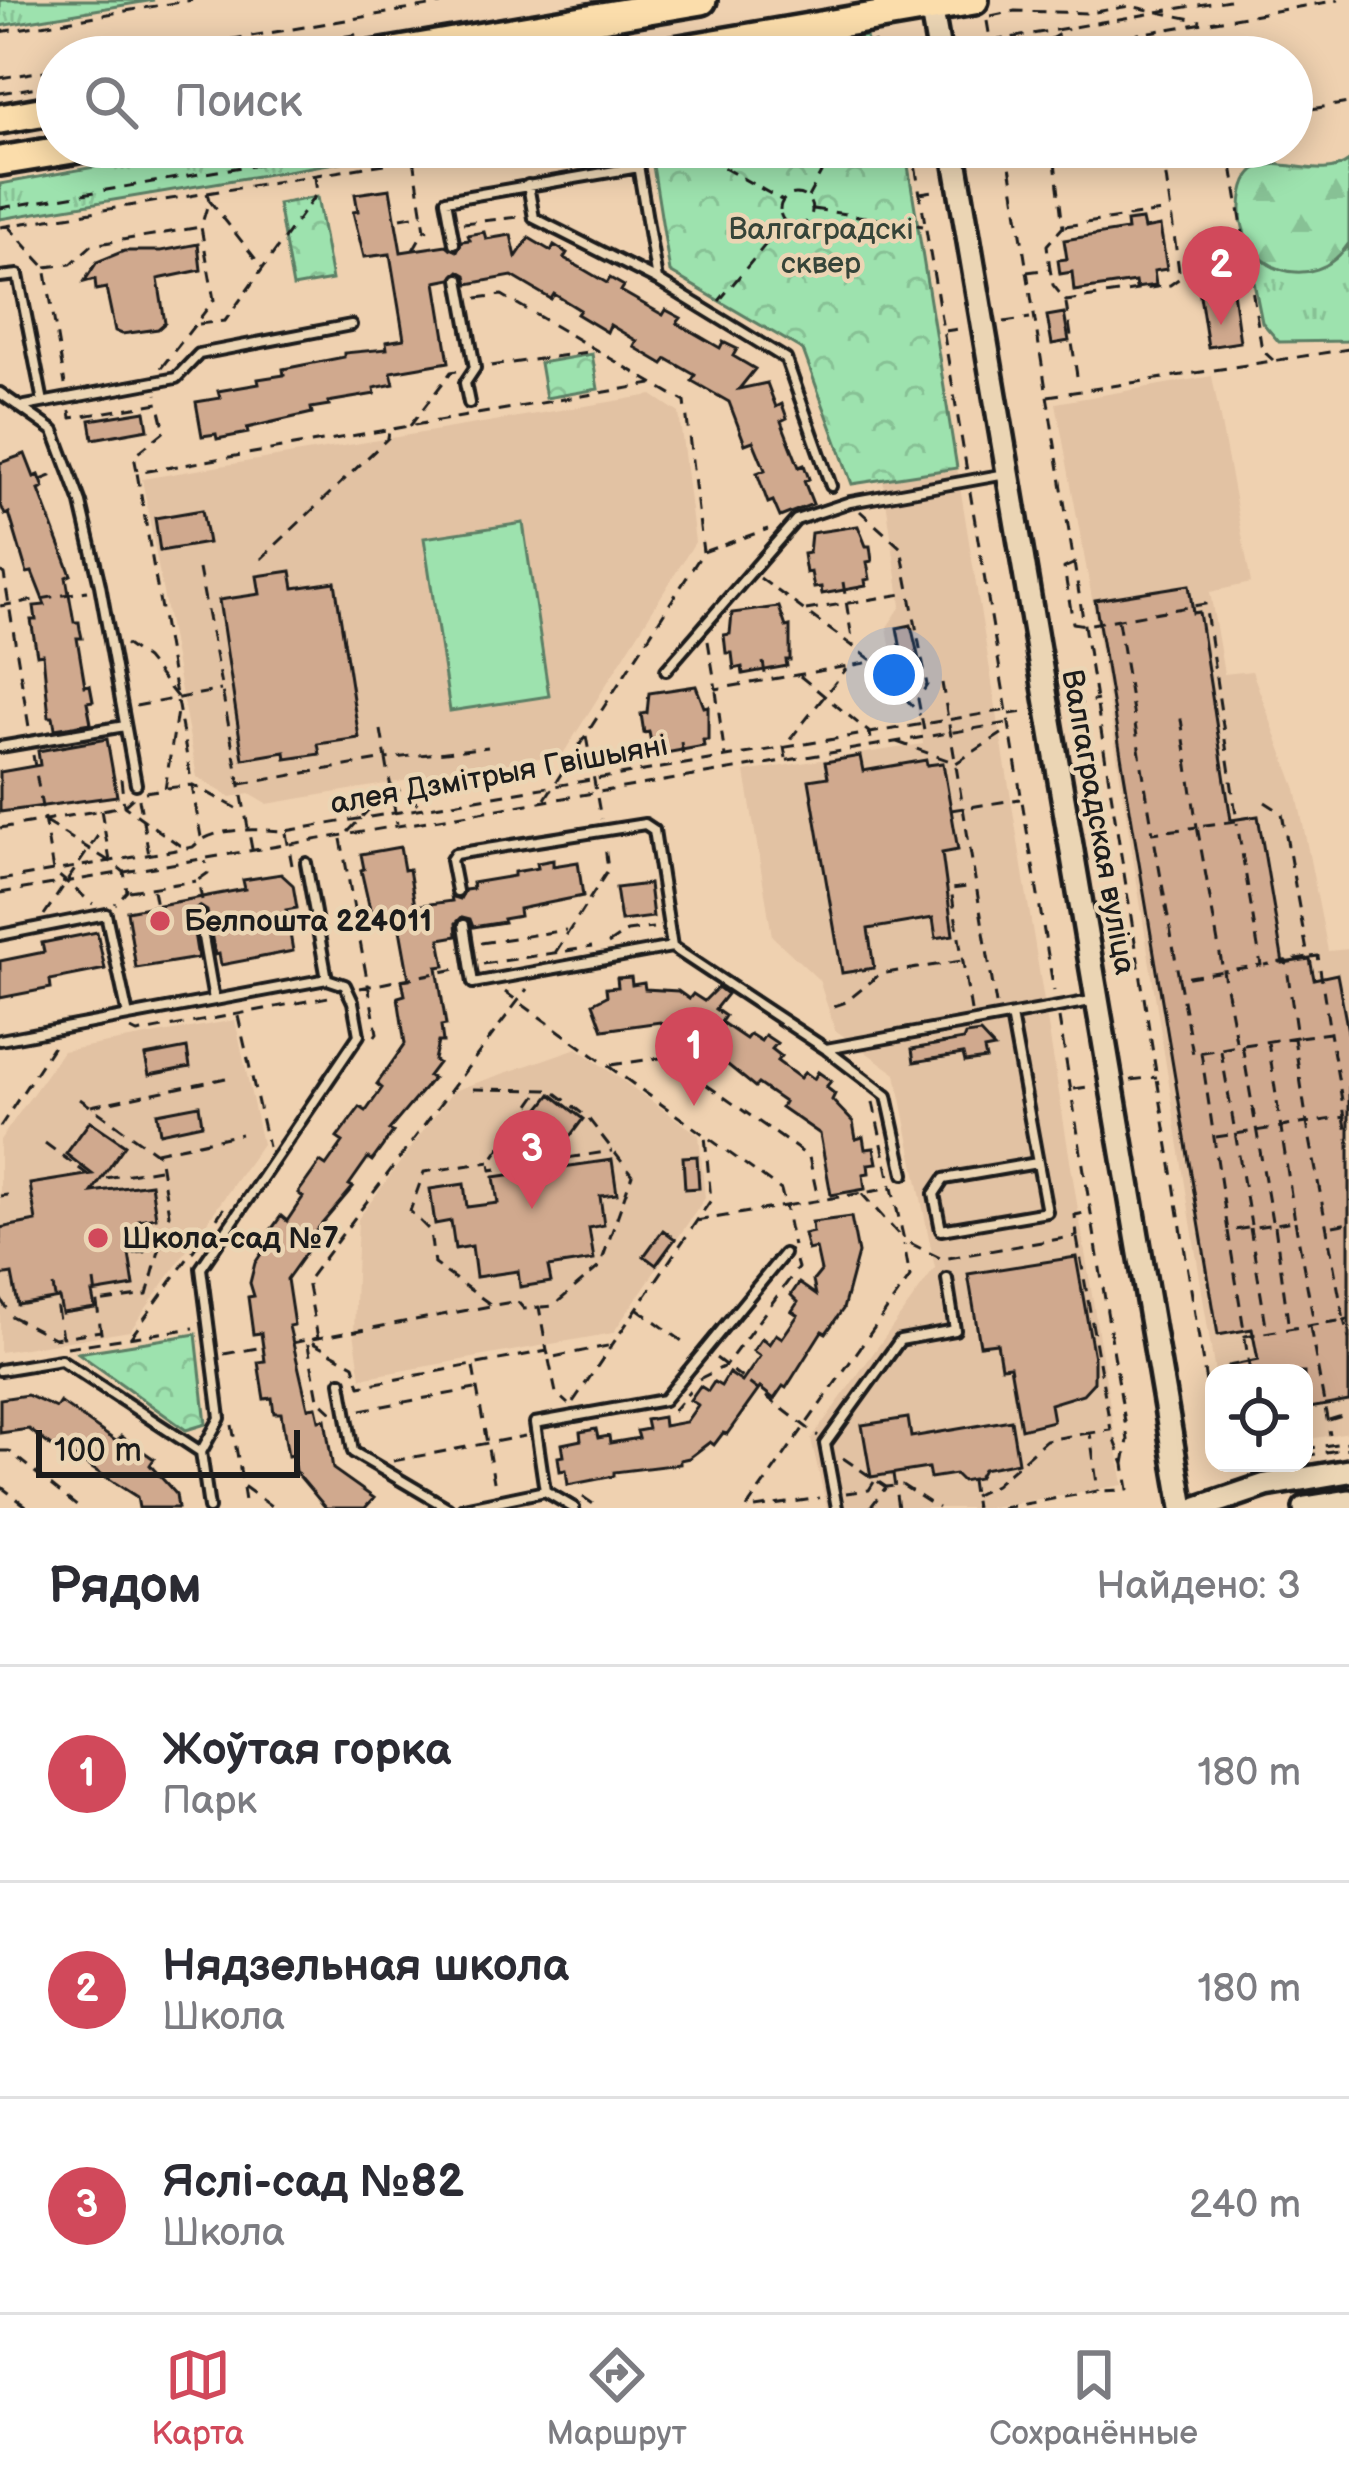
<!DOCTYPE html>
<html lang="ru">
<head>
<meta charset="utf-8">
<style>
	:root { --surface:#fff; --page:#f2f2f3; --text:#2b2b33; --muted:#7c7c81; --line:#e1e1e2; --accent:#d1495b }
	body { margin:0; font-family:"Balsamiq Sans",sans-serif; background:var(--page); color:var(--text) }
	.controls { position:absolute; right:36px; bottom:36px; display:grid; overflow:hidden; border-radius:24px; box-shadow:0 6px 30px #0003 }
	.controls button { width:108px; height:108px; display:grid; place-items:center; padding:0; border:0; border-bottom:3px solid var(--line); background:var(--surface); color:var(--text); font:60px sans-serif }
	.scale { position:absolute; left:36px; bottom:30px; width:264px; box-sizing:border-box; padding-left:12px; border:6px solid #1c1c1c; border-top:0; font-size:33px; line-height:42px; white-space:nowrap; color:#1c1c1c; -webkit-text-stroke:9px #ebd5b4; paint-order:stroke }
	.you { position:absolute; left:894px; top:675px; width:42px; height:42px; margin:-30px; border:9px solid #fff; border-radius:50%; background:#1a73e8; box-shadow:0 0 0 18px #1a73e833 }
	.badge { display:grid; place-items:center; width:78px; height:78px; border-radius:50%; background:var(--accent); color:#fff; font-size:39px; font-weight:700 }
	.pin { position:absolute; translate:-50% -99px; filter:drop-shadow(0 3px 6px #0008) }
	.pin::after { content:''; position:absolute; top:63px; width:42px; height:36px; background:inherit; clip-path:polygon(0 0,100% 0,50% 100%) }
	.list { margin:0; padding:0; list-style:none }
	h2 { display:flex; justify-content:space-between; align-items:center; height:156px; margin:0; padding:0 48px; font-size:51px }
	h2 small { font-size:39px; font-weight:400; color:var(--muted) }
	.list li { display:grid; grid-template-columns:78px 1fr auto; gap:36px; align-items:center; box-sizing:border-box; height:216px; padding:0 48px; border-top:3px solid var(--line) }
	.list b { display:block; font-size:45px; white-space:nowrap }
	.list p { margin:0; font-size:39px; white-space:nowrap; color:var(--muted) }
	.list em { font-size:39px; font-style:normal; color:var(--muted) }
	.icon { flex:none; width:66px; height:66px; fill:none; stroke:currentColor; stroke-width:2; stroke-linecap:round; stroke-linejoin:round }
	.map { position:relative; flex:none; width:1349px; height:1508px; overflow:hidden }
	.search { position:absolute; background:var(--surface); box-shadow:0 6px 30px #0003; left:36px; right:36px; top:36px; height:132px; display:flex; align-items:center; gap:30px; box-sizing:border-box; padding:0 42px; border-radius:66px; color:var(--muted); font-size:45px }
	.sheet { height:804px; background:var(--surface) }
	nav { display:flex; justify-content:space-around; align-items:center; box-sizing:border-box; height:168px; border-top:3px solid var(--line); background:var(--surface); font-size:33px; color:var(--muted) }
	nav a { display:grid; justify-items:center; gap:6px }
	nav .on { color:var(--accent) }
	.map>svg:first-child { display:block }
</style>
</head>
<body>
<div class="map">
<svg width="1349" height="1508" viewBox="0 0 1349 1508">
	<defs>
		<pattern id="grass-tufts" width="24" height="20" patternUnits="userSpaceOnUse" patternTransform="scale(3)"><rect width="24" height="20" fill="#9de2ae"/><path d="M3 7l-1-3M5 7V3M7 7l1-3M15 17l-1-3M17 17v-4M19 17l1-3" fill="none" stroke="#87c195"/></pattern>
		<pattern id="forest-firs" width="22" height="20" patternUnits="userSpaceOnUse" patternTransform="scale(3)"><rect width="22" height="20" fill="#9de2ae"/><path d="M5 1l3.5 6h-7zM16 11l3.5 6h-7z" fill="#87c195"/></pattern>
		<pattern id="park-crowns" width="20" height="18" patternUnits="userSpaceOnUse" patternTransform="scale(3)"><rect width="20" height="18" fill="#9de2ae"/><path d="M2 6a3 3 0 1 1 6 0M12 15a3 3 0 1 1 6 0" fill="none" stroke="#87c195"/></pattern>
	</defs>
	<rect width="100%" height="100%" fill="#efd1b0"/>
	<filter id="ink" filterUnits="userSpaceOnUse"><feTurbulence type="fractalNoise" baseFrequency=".00833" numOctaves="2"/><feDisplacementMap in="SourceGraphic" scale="24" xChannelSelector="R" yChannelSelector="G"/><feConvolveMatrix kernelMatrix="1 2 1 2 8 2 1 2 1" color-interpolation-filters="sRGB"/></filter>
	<g filter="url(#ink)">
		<path fill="#e2c2a3" d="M1212,376L1251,583L1210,592L1224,674L1252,671L1296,789L1328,951L1349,949V1432L1304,1440V1373H1215L1091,593L1056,403Z
			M652,395L679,413L695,542L563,754L267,804L250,794L230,797L197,777L142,479Z
			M957,468L1123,1485L986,1508H827L811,1439L935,1268L896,1074L835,1030L819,980L772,936L745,772L923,744L915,697L897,685L887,627L901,606L883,479Z
			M235,1020L262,1144L130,1331L0,1352V1140L63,1051Z
			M577,1048L699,1135L705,1198L613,1333L361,1378L354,1332L358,1219L453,1091Z"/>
		<path fill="url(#grass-tufts)" stroke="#5c7f65" stroke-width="3" d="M0,0H154L0,26Z
			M866,36L869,57H753Z
			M205,147H430L0,219V184Z
			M1244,232C1270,288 1301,272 1345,250L1349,243V341L1279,342L1262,322Z"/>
		<path fill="url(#forest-firs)" stroke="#5c7f65" stroke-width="3" d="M1349,161V243C1314,297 1238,271 1241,207C1244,127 1312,190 1349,161Z"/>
		<path fill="url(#park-crowns)" stroke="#5c7f65" stroke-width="3" d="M650,147H905L957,468L852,484L803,350L670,272Z
			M317,197L332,280L293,287L278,204Z
			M592,354L598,389L546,398L540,363Z
			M196,1334L206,1424L186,1430L78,1353Z"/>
		<path fill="#9de2ae" stroke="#5c7f65" stroke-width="3" d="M523,523L549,696L450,711L424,538Z"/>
		<path fill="#d0a98e" stroke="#1c1c1c" stroke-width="3" d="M390,189L401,252L446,245L457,251L462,241L470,240L468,235L484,232L486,239L511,235L516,257L529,238L551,251L554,245L567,253L564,258L607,283L610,278L624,286L621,291L663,315L666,310L681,318L677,323L720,348L723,342L737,349L733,356L755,369L739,389L767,383L776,407L782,404L787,418L781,421L799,467L804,465L809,479L804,481L813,504L780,517L773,501L768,503L757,473L765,470L753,441L745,444L729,402L692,381L695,375L667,359L663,364L634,347L637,341L610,325L607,332L577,314L580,310L554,294L551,299L512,276L468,284L466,275L459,271L451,279L436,282L449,362L391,372L394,384L374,388L375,394L328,402L329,405L311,408L312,413L247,428L248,433L217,439L216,434L202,436L196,402L220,398L218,391L259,384L258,379L284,375L283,369L344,357V353L387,349L386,342L404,339L390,254L364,257L353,212L358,211L355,194Z
			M1142,220L1144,229L1160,226L1167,269L1154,271L1156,285L1136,288L1135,282L1074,291L1072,272L1060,274L1058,260L1067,259L1064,240L1127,230L1126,222Z
			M198,244L201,270L158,279L165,323L158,329L122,334L115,331L106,288L96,290L95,279L84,282L97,262L124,251H161Z
			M1232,284L1240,342L1208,347L1199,289Z
			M1064,313L1069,341L1052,344L1047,316Z
			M145,411L148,429L93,439L90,420Z
			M25,454L34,477L39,475L44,488L39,490L71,575L66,577L74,622H79L80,629L82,638H77L85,686L90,685L93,701L87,702L91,723L55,729L53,717H49L43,654L37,655L31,620H36L34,606L45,605L32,572L27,573L9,513L5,515L0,503V463Z
			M202,510L208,543L160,551L155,518Z
			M858,526L866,546H870L872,561L867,562L870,579L865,580L866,586L822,594L821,587L814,588L811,572L806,573L803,554L809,553L811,533Z
			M291,571L294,588L335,582L359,738L318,744L320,754L286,759L285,752L243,759L219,600L260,594L257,576Z
			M1189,585L1193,613L1199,612L1231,820L1258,816L1283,963L1310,959L1314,979L1337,974L1349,1037V1401L1304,1409V1373H1228V1366L1258,1360L1252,1329L1218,1335L1095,600Z
			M779,607L786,627L790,626V660H786L787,666L743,674L742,667L734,669L732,653H726L724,635L730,634L732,613Z
			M911,625L921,668L905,671L897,628Z
			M696,686L704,707L708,706V740H703L704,746L660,754L659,747L652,748L649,732L644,733L641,714L647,713L649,693Z
			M107,739L117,796L0,812V772L40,765L38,751Z
			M860,756L863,771L926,760L927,765L943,763L958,850L942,853L953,935L936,938L933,918L868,929L874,968L842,973L809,780L828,777L825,762Z
			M400,847L404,870L409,869L415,906L452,901L451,896L460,899L465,890L473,889L472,883L514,876V872L538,868L537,863L553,860V866L578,862L583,896L519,909L520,916L503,919L504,922L473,927L470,919L462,917L456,923L457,936L440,939L445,966L437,967L446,1025L441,1026L443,1042H438L434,1060L438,1063L428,1076L433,1078L389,1130L393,1132L372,1161L368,1158L349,1185L353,1187L310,1238L314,1241L287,1279L294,1325L289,1326L308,1408L316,1407L319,1420L325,1419L333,1469L374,1498L365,1508H326L295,1471L293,1455L288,1456L281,1413H274L272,1398L264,1399L258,1362L265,1361L261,1333L253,1334L248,1297L254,1296L250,1283L255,1263L263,1251L258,1248L281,1216L287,1221L303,1197L298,1193L320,1162L326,1166L343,1142L337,1138L360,1107L366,1111L382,1088L377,1084L405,1044L398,997L405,995L402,980L409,979L397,913L372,918L361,870L364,869L361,854Z
			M281,874L293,885L297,908L286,910L293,951L221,965L219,954L215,955L207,911L199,906L191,914L198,958L136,968L127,911L245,889L243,880Z
			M649,884L653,917L621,921L616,888Z
			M97,932L105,969L50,980L51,988L0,998V961L44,952L42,943Z
			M631,977L632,985L644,983L645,989L678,991L689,999L693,994L704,1001L718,987L727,994L715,1009L725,1016L721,1022L746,1039L750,1034L761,1041L765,1035L777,1043L772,1049L781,1056L777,1061L800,1078L805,1072L814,1079L818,1072L831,1081L826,1087L835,1094L832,1100L853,1122L856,1139L863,1137L865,1149L874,1148L877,1163L868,1164L869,1173L863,1174L865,1189L831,1195L820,1134L781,1107L784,1102L758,1084L755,1087L702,1044L699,1048L660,1022L603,1030L593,1003L607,996L606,988L618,987L617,978Z
			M980,1033L994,1048L984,1050L986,1059L965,1062L963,1054L914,1062L912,1049L963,1040L965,1035Z
			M187,1048L190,1067L149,1075L145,1056Z
			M551,1094L583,1119L565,1143L567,1157L526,1126Z
			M199,1105L202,1124L160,1133L157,1113Z
			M90,1121L125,1145L92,1192L151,1184L156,1217L139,1220L144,1252L129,1254L134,1286L92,1293L95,1308L62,1313L59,1298L18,1305L12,1274L0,1276V1228L36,1221L30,1184L92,1174L66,1154Z
			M697,1156L699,1188L685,1189L683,1157Z
			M612,1160L617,1194L600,1196L604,1225L589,1228L594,1260L548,1267L551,1282L520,1287L518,1271L476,1277L472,1246L455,1249L451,1221L435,1224L430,1189L464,1184L467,1207L498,1203L494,1177Z
			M851,1217L858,1253L843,1309L826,1333L822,1331L786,1388L783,1386L774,1399L760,1388L727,1434L723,1433L714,1445L710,1442L689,1458L680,1460V1464L614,1472V1476L568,1485L566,1470L560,1471L558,1457L564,1456L562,1444L581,1440L580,1432L596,1429L598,1438L609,1436L610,1443L639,1438L637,1431L648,1429L646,1420L663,1417L664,1426L686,1422L698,1405L690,1400L700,1386L708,1391L714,1382L721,1386L729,1373L742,1382L760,1356L753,1351L762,1338L769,1344L776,1334L782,1338L798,1315L792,1311L798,1302L791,1295L799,1283L816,1295L813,1281L821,1271L816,1248L808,1250L804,1234L813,1232L812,1222Z
			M663,1230L675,1239L656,1265L644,1256Z
			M1076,1257L1094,1358V1382L1083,1394L1050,1404L1053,1421L1021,1429L1010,1366L1001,1367L997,1343L980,1345L968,1274Z
			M27,1395L56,1408L60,1402L117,1442L121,1436L154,1459L150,1465L176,1494L178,1508H139L137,1497L62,1449L60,1453L29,1429L0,1433V1399Z
			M908,1418L911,1437L1011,1420L1018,1462L983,1469L978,1478L962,1481L955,1474L930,1478L928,1468L871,1477L862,1425Z"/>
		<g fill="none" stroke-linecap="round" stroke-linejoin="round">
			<g stroke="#1c1c1c" stroke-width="16">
				<path id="lane" d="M635,147L657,280L786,359L831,486
					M528,185L534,218L657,280
					M454,243L446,200L639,167
					M0,277L18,275L43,402
					M459,279L475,368L465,383L469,403
					M0,393L54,431L81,503L100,585L136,784
					M25,406L176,378L199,354L351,325
					M666,670L796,520L850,502L1006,474
					M0,747L125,726
					M306,863L327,979
					M457,891L451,860L455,854L645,824L654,830L672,947
					M199,914L214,1000
					M464,925L473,983L672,947L826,1049L1091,1001
					M0,935L106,914L128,1016
					M1011,1016L1047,1212L941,1230L934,1194L944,1179L1037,1163
					M0,1040L327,979L345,985L353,1002L359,1035L201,1268L220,1418L201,1452L209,1508
					M827,1050L887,1096L904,1174
					M0,1370L61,1360L201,1452
					M341,1382L353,1452L448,1508
					M463,1508L545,1491
					M574,1508L545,1491L535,1423L664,1400L784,1254
					M837,1508L825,1444L900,1340L955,1330L947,1279"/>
			</g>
			<g stroke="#1c1c1c" stroke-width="30">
				<path id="secondary" d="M930,0L940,57
					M953,147L1183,1508
					M1198,1508L1266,1485L1349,1471
					M1305,1508L1349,1501"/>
			</g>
			<g stroke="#1c1c1c" stroke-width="36">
				<path id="highway" d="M365,57L702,0
					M639,57L974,0
					M0,119L57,109
					M0,161L85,147"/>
			</g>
			<path stroke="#1c1c1c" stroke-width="3" stroke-dasharray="12 9" stroke-linecap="butt" d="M1157,12L1229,0
				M991,16L1015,11L1089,13L1130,6L1201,21
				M987,21L993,57
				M0,32L192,0
				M874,41L876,57
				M992,41L1148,14
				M1030,51L1068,29
				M127,57L465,0
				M220,57L360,34
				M1004,57L1339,0
				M0,78L57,69
				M0,93L57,84
				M1292,112L1349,103
				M687,147L783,201
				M912,147L967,471
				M1007,147L1214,1432
				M1229,147L1262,350L1273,360
				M1010,156L1069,147
				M414,159L425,230L436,228
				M920,193L940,190
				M780 210a16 16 0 1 1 32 0a16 16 0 1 1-32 0Z
				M808,197L835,147
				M209,200L262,267
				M0,208L359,147
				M813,209L923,226
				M401,218L423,214
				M463,223L519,217
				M7,225L45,267L65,384
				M1065,226L1168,211
				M0,227L488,147
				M413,250L424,231
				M46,267L71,264L92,245L201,227
				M1027,272L1050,269L1047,245L1063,227L1055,162L1162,148L1180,278L1170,285L1066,301L1053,285L1050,269
				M477,298L502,295L685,402L703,552
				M719,301L785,221
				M1066,303L1077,376
				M1004,322L1030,318
				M199,324L225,321L317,193L315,177
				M945,331L965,328
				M491,366L594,351
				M161,368L214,300L201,227L209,200L207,193
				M1048,396L1349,349
				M70,411L71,418L159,403L157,394
				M477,414L652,384
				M410,426L451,372L457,371
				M137,471L134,456L165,431L159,406
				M41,480L56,474
				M970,492L1054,991
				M860,511L901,548L927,685L918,699L925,736
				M261,559L388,438L389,431
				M1073,564L1064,568L1073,623L1085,625L1205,604L1237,821L1197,826L1223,971L1179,979L1153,833
				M199,569L252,849
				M0,571L4,574L29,727
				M760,578L873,661L920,715
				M843,582L853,645
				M0,606L87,591
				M806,610L909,593
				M1118,621L1153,833L1197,827L1180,712
				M708,641L716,689L871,662
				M125,644L146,659L177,697
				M763,662L766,679
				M800,676L870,733L872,746
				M942,683L996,1004
				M716,691L725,757
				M1071,705L1098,700
				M136,706L221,690
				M1010,714L1024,712
				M381,730L386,759L488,747
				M586,736L601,819
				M681,742L684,762
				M897,742L956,763L1011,728
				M33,755L53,871L93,904
				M786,758L784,747L846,669
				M121,779L124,806L182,847
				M241,784L386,759L397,824
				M167,788L193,785L240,810
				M145,792L165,789L178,705
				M139,799L149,855
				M545,799L703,552L768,529
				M1265,802L1282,813L1308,957L1284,961
				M101,810L110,861L124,872L127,891L115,904
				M951,810L1020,799
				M45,822L109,861
				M0,828L124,806L136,795
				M348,832L391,785L424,808
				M286,833L292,865
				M201,837L137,473L467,416
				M341,839L377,1033L372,1040
				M0,880L193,847C214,825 258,830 286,831L1007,710
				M153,890L156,906
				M129,891L196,881
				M0,893L1008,723
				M202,900L198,880L208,873L205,861
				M44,915L103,828
				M481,943L566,930
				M608,944L627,931L653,928
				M555,953L608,870L605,846
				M483,964L592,947
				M1179,979L1193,1054L1237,1046L1223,971L1261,965L1237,823
				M360,988L456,969
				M505,992L781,1190L785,1206L892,1188L904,1240L942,1259L1077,1236L1075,1215L1089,1212
				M834,1006L846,1002L880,974L961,961
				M971,1011L951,889L974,886
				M238,1016L268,1147
				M1059,1018L1128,1440L1124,1464
				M131,1030L137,1033L334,996
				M1299,1037L1330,1033L1318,956L1311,957
				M1242,1045L1272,1221
				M1244,1045L1297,1037L1286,961L1264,965
				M1221,1051L1251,1225
				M1201,1052L1228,1231L1295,1221L1268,1042
				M611,1065L667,1057L809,1157L818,1199
				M1131,1080L1157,1077
				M473,1089L552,1090L588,1118L632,1175L600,1266L553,1306L541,1307
				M1074,1089L1087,1087
				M537,1095L490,1162L491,1170L612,1151
				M80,1099L159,1155L169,1214L147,1295L97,1302
				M873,1102L891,1186
				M91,1106L226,1078
				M1344,1117L1349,1143
				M0,1127L55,1043
				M1216,1137L1307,1123L1294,1038
				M45,1143L95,1180
				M156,1152L241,1134
				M106,1178L159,1169
				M862,1194L900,1236
				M0,1196L8,1195
				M696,1221L785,1206L793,1246
				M1295,1221L1314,1323
				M1275,1226L1289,1329
				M1333,1226L1349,1223
				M1250,1228L1267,1331
				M1228,1231L1245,1336L1344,1320L1307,1123L1345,1117L1330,1033
				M1077,1238L1111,1430L1090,1433L1098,1491
				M94,1281L102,1340
				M53,1286L62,1337L101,1331
				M0,1298L11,1316L54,1338L60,1337
				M490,1304L434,1264L430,1231L410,1211L424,1172L490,1162
				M638,1309L689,1346
				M1349,1319L1344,1320L1349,1339
				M1310,1327L1330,1435
				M131,1337L224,1208
				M318,1338L307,1281L527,989
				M1245,1338L1250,1373
				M292,1343L307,1340L354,1365L360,1386L547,1351L549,1358L612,1345
				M67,1347L194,1328
				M224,1354L263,1347
				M716,1358L818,1436
				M549,1360L556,1393L568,1404
				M473,1367L495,1487
				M699,1379L725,1366L798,1268L796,1261
				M573,1402L711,1200L705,1136
				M361,1410L475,1389
				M673,1411L690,1391
				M332,1412L318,1399L307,1340L517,1301L524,1309L539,1307L547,1351
				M1329,1420L1349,1414
				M232,1425L243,1486L274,1508
				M1304,1449L1349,1442
				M0,1451H9L79,1508
				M1304,1456L1349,1448
				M843,1458L886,1487
				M393,1461L525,1436
				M1248,1465L1259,1463
				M893,1474L898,1508
				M971,1480L975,1508
				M0,1486L29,1508
				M243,1488L246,1508
				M846,1493L869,1490L874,1482
				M973,1496L995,1485L1046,1440L1089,1433
				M583,1497L599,1508
				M747,1508L910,1277L904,1244
				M755,1508L819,1498
				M870,1508L886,1487L902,1485L938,1508
				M1002,1508L1098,1491L1128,1490L1124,1464L1111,1430"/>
			<use href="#lane" stroke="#ebd5b4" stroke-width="8"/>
			<use href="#secondary" stroke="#ebd5b4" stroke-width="21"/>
			<use href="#highway" stroke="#fbddab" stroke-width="27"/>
		</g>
	</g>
	<g fill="#d1495b" stroke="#ebd5b4" stroke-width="4.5">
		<circle cx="160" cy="921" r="12"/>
		<circle cx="98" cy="1238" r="12"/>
	</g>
	<g text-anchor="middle" stroke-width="9" stroke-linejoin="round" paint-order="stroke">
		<g font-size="30" fill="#364439" stroke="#ebd5b4">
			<text x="821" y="239">Валгаградскі<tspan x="821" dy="34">сквер</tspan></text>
		</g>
		<g font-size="30" fill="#1c1c1c" stroke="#ebd5b4">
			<text transform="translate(499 774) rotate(-10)" y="10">алея Дзмітрыя Гвішыяні</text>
			<text transform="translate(1099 822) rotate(80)" y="10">Валгаградская вуліца</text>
		</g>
		<g font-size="30" font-weight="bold" fill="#1c1c1c" stroke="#ebd5b4" text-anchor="start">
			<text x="184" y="931">Белпошта 224011</text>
			<text x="122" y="1248">Школа-сад №7</text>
		</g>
	</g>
</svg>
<div class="controls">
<button><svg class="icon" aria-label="locate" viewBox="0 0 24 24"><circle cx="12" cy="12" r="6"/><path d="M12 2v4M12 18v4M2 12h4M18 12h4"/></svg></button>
</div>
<div class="scale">100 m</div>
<div class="you"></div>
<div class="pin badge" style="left:694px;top:1106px">1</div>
<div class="pin badge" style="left:1221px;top:325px">2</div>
<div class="pin badge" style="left:532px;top:1209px">3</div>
<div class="search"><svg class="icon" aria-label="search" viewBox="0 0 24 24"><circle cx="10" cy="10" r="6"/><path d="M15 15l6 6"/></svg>Поиск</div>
</div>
<section class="sheet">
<h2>Рядом<small>Найдено: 3</small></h2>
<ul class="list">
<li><span class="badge">1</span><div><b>Жоўтая горка</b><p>Парк</p></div><em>180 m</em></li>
<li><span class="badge">2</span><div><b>Нядзельная школа</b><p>Школа</p></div><em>180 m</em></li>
<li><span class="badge">3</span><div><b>Яслі-сад №82</b><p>Школа</p></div><em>240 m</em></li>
</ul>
</section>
<nav>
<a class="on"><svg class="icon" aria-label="map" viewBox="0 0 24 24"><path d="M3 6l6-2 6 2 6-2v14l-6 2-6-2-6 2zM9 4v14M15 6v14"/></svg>Карта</a>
<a><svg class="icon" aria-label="directions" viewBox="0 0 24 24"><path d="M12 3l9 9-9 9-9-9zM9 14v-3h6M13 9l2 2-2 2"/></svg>Маршрут</a>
<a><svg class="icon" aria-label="saved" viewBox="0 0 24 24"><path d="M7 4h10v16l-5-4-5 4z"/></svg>Сохранённые</a>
</nav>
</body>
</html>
